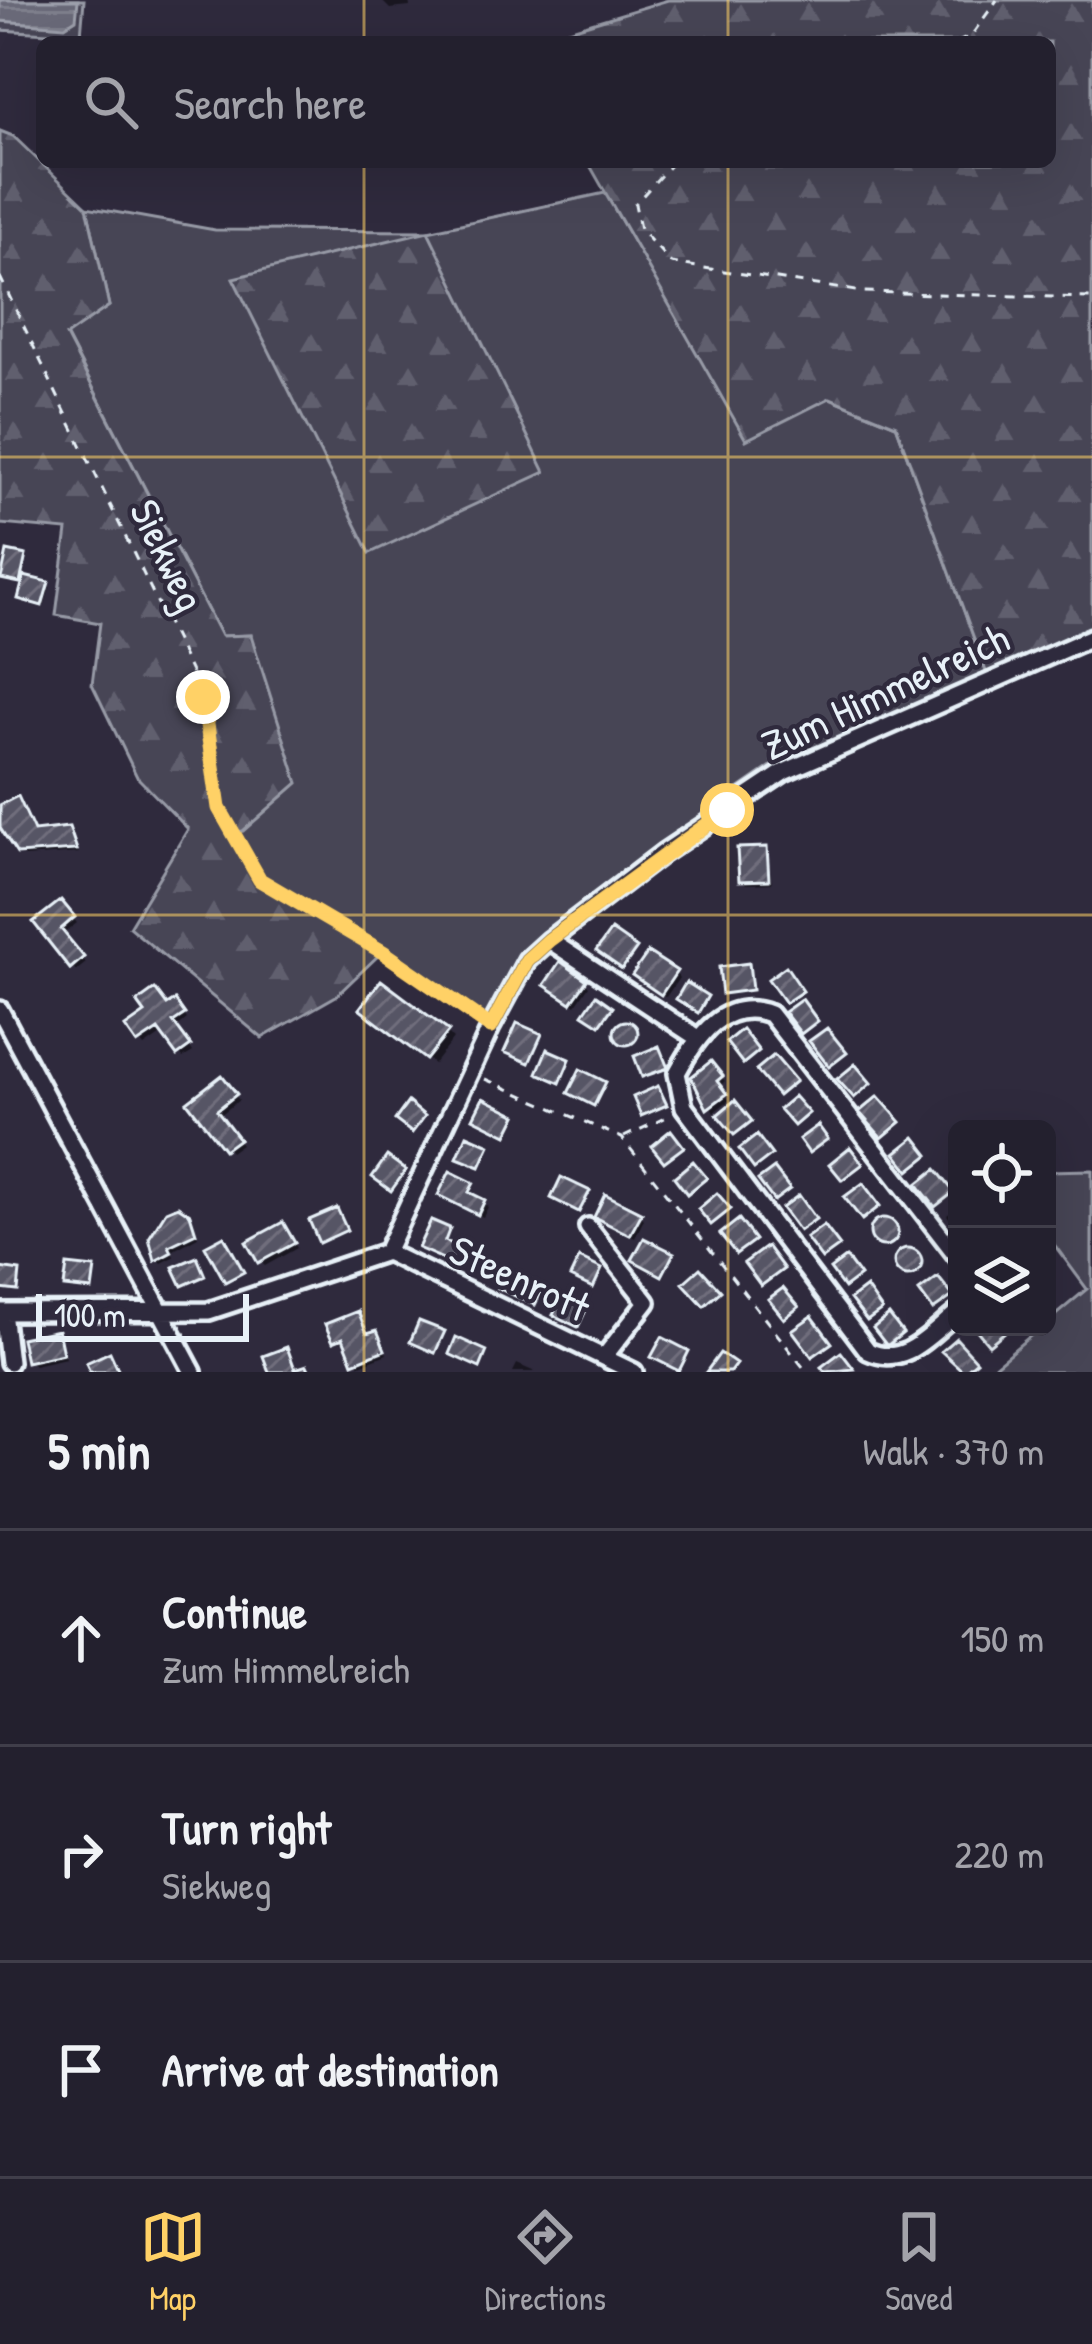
<!DOCTYPE html>
<html lang="en">
<head>
<meta charset="utf-8">
<style>
	:root { --surface:#23202e; --page:#2f2d3a; --text:#f1f3f6; --muted:#a3a3aa; --line:#403e4a; --accent:#ffd166 }
	body { margin:0; font-family:"Patrick Hand",sans-serif; background:var(--page); color:var(--text) }
	.controls { position:absolute; right:36px; bottom:36px; display:grid; overflow:hidden; border-radius:18px; box-shadow:0 12px 48px #0002 }
	.controls button { width:108px; height:108px; display:grid; place-items:center; padding:0; border:0; border-bottom:3px solid var(--line); background:var(--surface); color:var(--text); font:60px sans-serif }
	.scale { position:absolute; left:36px; bottom:30px; width:213px; box-sizing:border-box; padding-left:12px; border:6px solid #e8f1f8; border-top:0; font-size:33px; line-height:42px; white-space:nowrap; color:#e8f1f8; -webkit-text-stroke:9px #2f2a3d; paint-order:stroke }
	.stop { position:absolute; width:36px; height:36px; margin:-27px; border:9px solid #ffd166; border-radius:50%; background:#fff }
	.stop.end { background:#ffd166; border-color:#fff; box-shadow:0 3px 12px #0008 }
	.list { margin:0; padding:0; list-style:none }
	h2 { display:flex; justify-content:space-between; align-items:center; height:156px; margin:0; padding:0 48px; font-size:51px }
	h2 small { font-size:39px; font-weight:400; color:var(--muted) }
	.list li { display:grid; grid-template-columns:78px 1fr auto; gap:36px; align-items:center; box-sizing:border-box; height:216px; padding:0 48px; border-top:3px solid var(--line) }
	.list b { display:block; font-size:45px; white-space:nowrap }
	.list p { margin:0; font-size:39px; white-space:nowrap; color:var(--muted) }
	.list em { font-size:39px; font-style:normal; color:var(--muted) }
	.icon { flex:none; width:66px; height:66px; fill:none; stroke:currentColor; stroke-width:2; stroke-linecap:round; stroke-linejoin:round }
	.map { position:relative; flex:none; width:1092px; height:1372px; overflow:hidden }
	.search { position:absolute; background:var(--surface); box-shadow:0 12px 48px #0002; left:36px; right:36px; top:36px; height:132px; display:flex; align-items:center; gap:30px; box-sizing:border-box; padding:0 42px; border-radius:18px; color:var(--muted); font-size:45px }
	.sheet { height:804px; background:var(--surface) }
	nav { display:flex; justify-content:space-around; align-items:center; box-sizing:border-box; height:168px; border-top:3px solid var(--line); background:var(--surface); font-size:33px; color:var(--muted) }
	nav a { display:grid; justify-items:center; gap:6px }
	nav .on { color:var(--accent) }
	.map>svg:first-child { display:block }
</style>
</head>
<body>
<div class="map">
<svg width="1092" height="1372" viewBox="0 0 1092 1372">
	<defs>
		<pattern id="forest-firs" width="22" height="20" patternUnits="userSpaceOnUse" patternTransform="scale(3)"><rect width="22" height="20" fill="#464455"/><path d="M5 1l3.5 6h-7zM16 11l3.5 6h-7z" fill="#615f6e"/></pattern>
		<pattern id="water-rules" width="6" height="5" patternUnits="userSpaceOnUse" patternTransform="scale(3)"><rect width="6" height="5" fill="#696978"/><path d="M0 2.5h6" fill="none" stroke="#7e7f8c"/></pattern>
		<pattern id="building-hatch" width="6" height="6" patternUnits="userSpaceOnUse" patternTransform="scale(3)"><rect width="6" height="6" fill="#575565"/><path d="M-1 1l2-2M0 6l6-6M5 7l2-2" fill="none" stroke="#6f6e7c"/></pattern>
	</defs>
	<rect width="100%" height="100%" fill="#2f2a3d"/>
	<filter id="ink" filterUnits="userSpaceOnUse"><feTurbulence type="fractalNoise" baseFrequency=".00833" numOctaves="2"/><feDisplacementMap in="SourceGraphic" scale="24" xChannelSelector="R" yChannelSelector="G"/><feConvolveMatrix kernelMatrix="1 2 1 2 8 2 1 2 1" color-interpolation-filters="sRGB"/></filter>
	<g filter="url(#ink)">
		<path fill="#464455" stroke="#979aa6" stroke-width="3" d="M0,0H84L81,35L0,30Z
			M605,193L665,296L830,398L896,425L988,677L774,764L722,800L549,940L491,1027L383,951L260,880L229,831L251,635L221,636L66,335L109,306L87,207L215,230L428,231Z
			M1092,1170V1372H987L1087,1289L1047,1235V1171Z"/>
		<path fill="url(#forest-firs)" stroke="#979aa6" stroke-width="3" d="M668,0H1092V628L988,677L896,425L830,398L746,440L588,162H1050V42H528Z
			M0,131L13,136L87,207L109,306L66,336L221,636L251,635L298,783L243,831L230,833L260,880L383,951L336,996L262,1038L129,927L188,829L137,777L92,684L100,623L56,615L67,530L0,524Z
			M428,231L545,472L370,553L233,278Z"/>
		<path fill="url(#water-rules)" stroke="#9c9fab" stroke-width="3" d="M0,0H78L76,19L65,26L0,21Z"/>
		<path fill="#0007" d="M381,0H409L410,7L390,9Z
			M25,558L23,578L50,587L44,606L24,601L25,584L4,578Z
			M18,800L35,834L68,831L79,853L24,857L9,830L0,833V808Z
			M766,850L772,883L746,884L742,880Z
			M61,904L77,923L63,934L86,963L76,971L37,923Z
			M675,973L679,978L666,997L640,979Z
			M585,982L589,986L576,1005L552,989Z
			M179,1008L187,1019L176,1028L193,1052L183,1058L164,1033L144,1047L129,1027Z
			M369,1015L447,1033L453,1039L434,1064Z
			M625,1022L639,1032L629,1047L616,1037Z
			M711,1065L725,1081L719,1087L729,1100L714,1112L695,1077Z
			M226,1083L239,1100L219,1116L241,1144L230,1152L191,1103Z
			M472,1186V1197L488,1207L483,1217L446,1199Z
			M957,1208V1228L947,1215Z
			M640,1215L644,1219L635,1238L602,1221Z
			M188,1216L198,1237L172,1251L174,1257L162,1263L158,1259Z
			M874 1234a12 12 0 1 1 24 0a12 12 0 1 1-24 0Z
			M287,1230L297,1248L265,1266L260,1261Z
			M906,1251L924,1264L909,1279L895,1260Z
			M357,1314L369,1336L380,1338L387,1354L360,1365L348,1342L335,1341Z
			M57,1333L66,1358L34,1365L29,1361Z
			M517,1364L535,1372H513Z"/>
		<path fill="url(#building-hatch)" stroke="#e8f1f8" stroke-width="3" d="M7,551L26,555L20,583L1,579Z
			M24,576L49,582L42,606L18,599Z
			M18,796L34,831L69,827L77,850L17,854L0,828V805Z
			M767,847L769,880L739,881L737,848Z
			M61,900L75,917L61,929L84,957L70,969L33,922Z
			M611,930L637,948L622,969L596,951Z
			M648,952L677,971L661,995L632,975Z
			M560,961L587,980L571,1003L544,985Z
			M749,963L752,990L722,994L719,967Z
			M786,966L803,991L785,1003L768,979Z
			M381,980L449,1031L426,1060L359,1009Z
			M686,982L708,996L698,1013L676,999Z
			M155,989L167,1005L175,1000L185,1014L173,1022L191,1046L177,1056L158,1030L137,1044L125,1027L145,1013L137,1002Z
			M596,995L613,1007L600,1025L583,1014Z
			M802,999L818,1021L801,1034L784,1012Z
			M614 1033a12 12 0 1 1 24 0a12 12 0 1 1-24 0Z
			M517,1023L542,1034L529,1063L504,1052Z
			M827,1028L847,1053L829,1067L809,1041Z
			M742,1029L759,1051L743,1064L726,1042Z
			M659,1046L668,1068L642,1077L634,1056Z
			M547,1049L570,1059L560,1083L537,1073Z
			M774,1055L796,1081L778,1096L756,1070Z
			M711,1061L723,1076L717,1081L727,1094L707,1109L691,1077Z
			M855,1064L871,1083L854,1098L837,1079Z
			M580,1069L606,1082L594,1106L568,1093Z
			M222,1075L237,1094L217,1110L239,1139L224,1150L187,1102Z
			M658,1086L667,1105L641,1116L633,1097Z
			M794,1096L809,1113L794,1126L779,1109Z
			M878,1096L901,1122L882,1138L859,1112Z
			M483,1098L517,1115L507,1135L473,1118Z
			M735,1100L752,1121L734,1135L717,1115Z
			M408,1102L425,1116L412,1133L395,1120Z
			M818,1125L828,1139L809,1153L799,1139Z
			M671,1130L684,1147L664,1162L651,1146Z
			M467,1135L490,1145L480,1167L457,1158Z
			M757,1135L772,1155L754,1169L739,1149Z
			M915,1137L929,1155L909,1171L895,1153Z
			M850,1147L863,1164L842,1180L829,1164Z
			M387,1156L406,1170L391,1191L372,1177Z
			M693,1161L707,1178L687,1194L674,1177Z
			M774,1168L790,1189L774,1201L758,1180Z
			M936,1169L954,1192L935,1207L917,1184Z
			M450,1171L474,1183L469,1192L485,1200L478,1215L438,1195Z
			M561,1177L590,1191L579,1212L551,1198Z
			M863,1183L880,1206L862,1220L844,1197Z
			M717,1193L731,1209L711,1225L698,1209Z
			M605,1194L642,1213L630,1235L594,1217Z
			M799,1195L816,1219L799,1231L782,1208Z
			M178,1206L190,1214L196,1233L169,1246L172,1252L155,1261L149,1238L166,1211Z
			M337,1208L347,1230L319,1243L309,1220Z
			M870 1232a14 14 0 1 1 28 0a14 14 0 1 1-28 0Z
			M739,1219L755,1240L736,1254L720,1234Z
			M431,1220L450,1228L445,1241L457,1246L450,1262L418,1248Z
			M283,1222L295,1243L258,1263L246,1242Z
			M824,1225L840,1246L822,1259L806,1238Z
			M224,1236L244,1272L225,1282L205,1246Z
			M644,1238L674,1253L662,1276L632,1260Z
			M767,1246L784,1269L761,1286L744,1263Z
			M894 1262a14 14 0 1 1 28 0a14 14 0 1 1-28 0Z
			M197,1257L205,1276L182,1286L173,1267Z
			M846,1257L860,1276L844,1288L830,1269Z
			M579,1258L602,1269L593,1288L570,1277Z
			M67,1265L95,1268L92,1290L64,1287Z
			M0,1268L20,1271L18,1291L0,1289Z
			M508,1268L544,1286L535,1305L498,1288Z
			M700,1268L721,1291L704,1306L683,1283Z
			M938,1277L953,1296L933,1310L919,1291Z
			M866,1287L882,1310L867,1321L850,1299Z
			M783,1288L799,1307L784,1319L768,1299Z
			M562,1296L587,1308L578,1327L553,1315Z
			M358,1311L367,1333L377,1330L385,1350L353,1363L343,1338L333,1342L325,1324Z
			M889,1315L903,1333L887,1346L873,1328Z
			M812,1316L832,1343L812,1357L792,1330Z
			M419,1321L445,1331L435,1353L410,1342Z
			M974,1327H1003L1006,1331L989,1345Z
			M58,1330L63,1354L26,1362L21,1338Z
			M456,1337L487,1351L480,1368L449,1354Z
			M662,1337L689,1351L679,1371L651,1357Z
			M956,1338L977,1361L964,1372L941,1351Z
			M287,1347L295,1369L307,1365L310,1372H269L263,1356Z
			M110,1352L119,1372H90L86,1363Z
			M841,1352L854,1369L825,1372L821,1367Z
			M720,1353L736,1364L730,1372H706Z"/>
		<g fill="none" stroke-linecap="round" stroke-linejoin="round">
			<g stroke="#e8f1f8" stroke-width="24">
				<path id="minor" d="M549,940L696,1037
					M0,1010L193,1372
					M588,1227L647,1302L604,1357
					M386,1252L634,1372
					M957,1256L770,1014C724,997 697,1036 677,1073L684,1107L868,1351C904,1368 929,1335 957,1313
					M0,1312L209,1311L386,1252L491,1027L527,960L549,940L663,853L784,772L1092,637
					M3,1312L9,1362"/>
			</g>
			<path stroke="#e8f1f8" stroke-width="3" stroke-dasharray="9 9" stroke-linecap="butt" d="M958,42L971,36L997,0
				M673,162L635,204L640,229L671,263L863,292L1092,298
				M0,277L203,697L219,808L260,880L383,951L479,1019
				M485,1079L622,1138L807,1372
				M624,1137L669,1116"/>
			<use href="#minor" stroke="#2f2a3d" stroke-width="15"/>
		</g>
	</g>
	<g fill="none" stroke-linecap="round" stroke-linejoin="round" filter="url(#ink)">
		<path stroke="#ffd166" stroke-width="15" d="M203,697L219,808L260,880L383,952L491,1027L527,960L549,940L727,810"/>
	</g>
	<path fill="none" stroke="#ffd166" stroke-width="3" stroke-opacity="0.55" d="M364,0V42M728,0V42M364,162V1372M728,162V1372M0,457H1092M0,915H1092"/>
	<g text-anchor="middle" stroke-width="9" stroke-linejoin="round" paint-order="stroke">
		<g font-size="42" fill="#e8f1f8" stroke="#2f2a3d">
			<text transform="translate(168 555) rotate(64)" y="15">Siekweg</text>
			<text transform="translate(885 691) rotate(-25)" y="15">Zum Himmelreich</text>
			<text transform="translate(520 1278) rotate(25)" y="15">Steenrott</text>
		</g>
	</g>
</svg>
<div class="controls">
<button><svg class="icon" aria-label="locate" viewBox="0 0 24 24"><circle cx="12" cy="12" r="6"/><path d="M12 2v4M12 18v4M2 12h4M18 12h4"/></svg></button>
<button><svg class="icon" aria-label="layers" viewBox="0 0 24 24"><path d="M12 4l9 5-9 5-9-5zM3 14l9 5 9-5"/></svg></button>
</div>
<div class="scale">100 m</div>
<div class="stop" style="left:727px;top:810px"></div>
<div class="stop end" style="left:203px;top:697px"></div>
<div class="search"><svg class="icon" aria-label="search" viewBox="0 0 24 24"><circle cx="10" cy="10" r="6"/><path d="M15 15l6 6"/></svg>Search here</div>
</div>
<section class="sheet">
<h2>5 min<small>Walk · 370 m</small></h2>
<ul class="list">
<li><svg class="icon" aria-label="ahead" viewBox="0 0 24 24"><path d="M12 20V5M6 11l6-6 6 6"/></svg><div><b>Continue</b><p>Zum Himmelreich</p></div><em>150 m</em></li>
<li><svg class="icon" aria-label="right" viewBox="0 0 24 24"><path d="M7 20v-9h11M14 6l5 5-5 5"/></svg><div><b>Turn right</b><p>Siekweg</p></div><em>220 m</em></li>
<li><svg class="icon" aria-label="arrive" viewBox="0 0 24 24"><path d="M6 21V4h12l-3 4 3 4H6"/></svg><div><b>Arrive at destination</b></div></li>
</ul>
</section>
<nav>
<a class="on"><svg class="icon" aria-label="map" viewBox="0 0 24 24"><path d="M3 6l6-2 6 2 6-2v14l-6 2-6-2-6 2zM9 4v14M15 6v14"/></svg>Map</a>
<a><svg class="icon" aria-label="directions" viewBox="0 0 24 24"><path d="M12 3l9 9-9 9-9-9zM9 14v-3h6M13 9l2 2-2 2"/></svg>Directions</a>
<a><svg class="icon" aria-label="saved" viewBox="0 0 24 24"><path d="M7 4h10v16l-5-4-5 4z"/></svg>Saved</a>
</nav>
</body>
</html>
